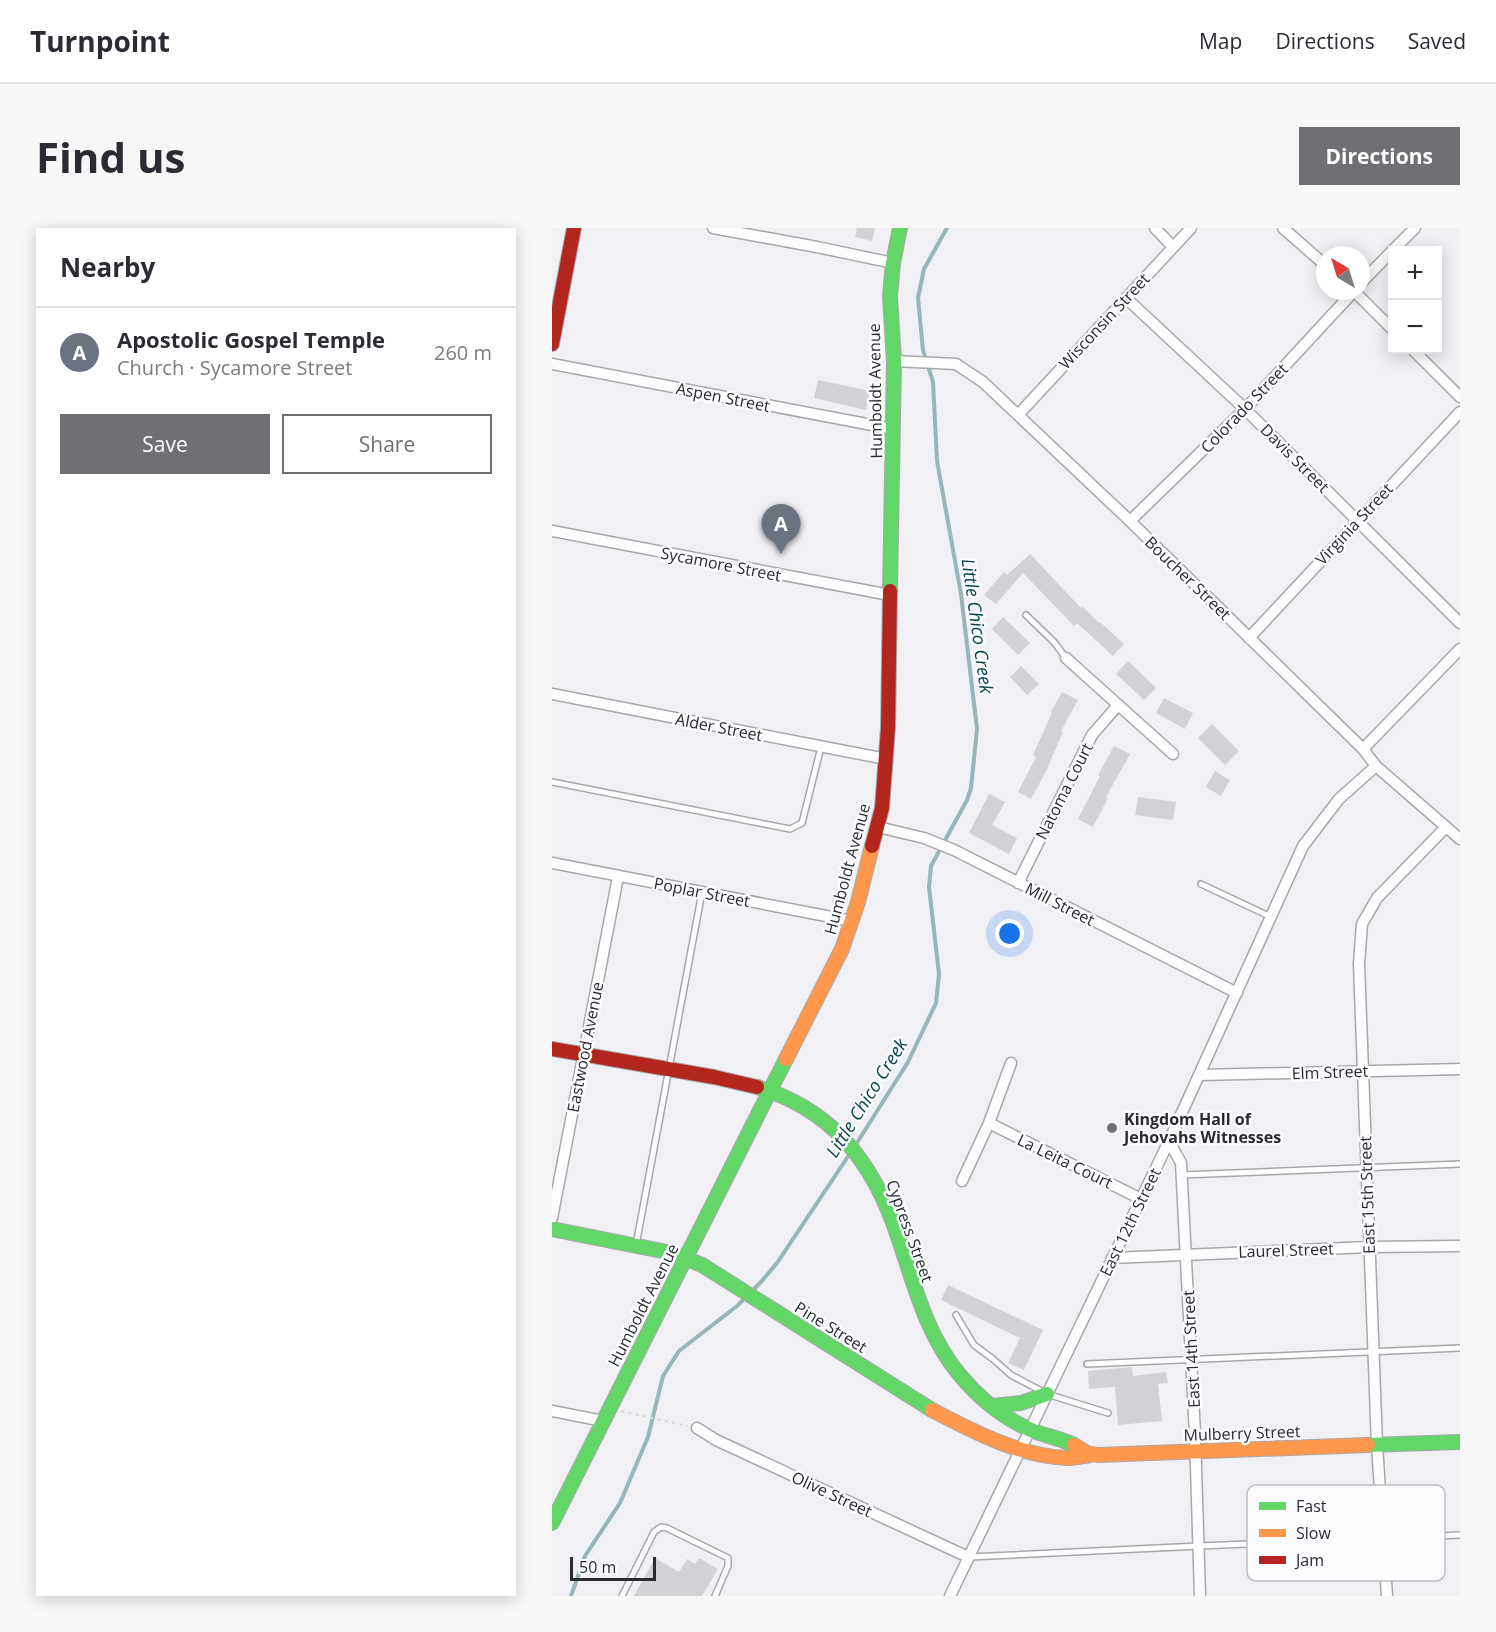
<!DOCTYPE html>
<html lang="en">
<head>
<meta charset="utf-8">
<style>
	:root { --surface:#fff; --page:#f7f7f7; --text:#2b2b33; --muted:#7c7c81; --line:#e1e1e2; --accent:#6f7074 }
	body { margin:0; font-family:"Open Sans",sans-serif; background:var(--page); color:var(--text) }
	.controls { position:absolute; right:18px; top:18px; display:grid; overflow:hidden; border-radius:0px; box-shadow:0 3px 15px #0003 }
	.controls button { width:54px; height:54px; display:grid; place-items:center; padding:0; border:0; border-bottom:2px solid var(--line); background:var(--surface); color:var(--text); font:30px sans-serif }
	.compass { position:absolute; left:764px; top:18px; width:54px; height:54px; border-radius:50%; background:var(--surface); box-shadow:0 3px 15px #0003; rotate:322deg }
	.scale { position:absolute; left:18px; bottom:15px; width:86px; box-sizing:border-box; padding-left:6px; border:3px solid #2a2b2e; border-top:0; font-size:16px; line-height:21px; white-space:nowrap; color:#2a2b2e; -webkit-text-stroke:4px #fbfcfe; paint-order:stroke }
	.you { position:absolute; left:458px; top:706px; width:21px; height:21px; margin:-15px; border:4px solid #fff; border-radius:50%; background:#1a73e8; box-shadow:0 0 0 9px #1a73e833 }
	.badge { display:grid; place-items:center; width:39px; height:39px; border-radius:50%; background:var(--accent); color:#fff; font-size:20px; font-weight:700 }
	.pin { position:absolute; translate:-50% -50px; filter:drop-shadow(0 2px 3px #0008) }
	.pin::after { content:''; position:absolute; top:32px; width:21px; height:18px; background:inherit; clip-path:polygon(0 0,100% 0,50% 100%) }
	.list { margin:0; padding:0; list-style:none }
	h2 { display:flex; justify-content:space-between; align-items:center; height:78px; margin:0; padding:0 24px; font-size:26px }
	h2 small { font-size:20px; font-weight:400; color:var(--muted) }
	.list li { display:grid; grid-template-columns:39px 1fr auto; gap:18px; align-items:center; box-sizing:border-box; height:90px; padding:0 24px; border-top:2px solid var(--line) }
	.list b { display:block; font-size:22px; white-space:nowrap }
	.list p { margin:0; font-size:20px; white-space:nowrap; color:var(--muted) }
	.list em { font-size:20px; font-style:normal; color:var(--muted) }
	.actions { display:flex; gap:12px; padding:18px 24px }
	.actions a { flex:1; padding:14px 0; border:2px solid var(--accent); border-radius:0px; text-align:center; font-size:21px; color:var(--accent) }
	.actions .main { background:var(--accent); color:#fff }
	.map { position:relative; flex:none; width:908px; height:1368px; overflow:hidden; border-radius:0px }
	header { display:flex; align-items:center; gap:36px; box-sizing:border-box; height:84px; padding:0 30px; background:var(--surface); border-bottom:2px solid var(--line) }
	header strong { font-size:28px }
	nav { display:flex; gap:33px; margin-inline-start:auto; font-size:21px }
	.intro { display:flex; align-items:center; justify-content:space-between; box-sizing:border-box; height:144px; padding:0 36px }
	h1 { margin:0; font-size:42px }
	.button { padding:15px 27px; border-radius:0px; background:var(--accent); color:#fff; font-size:21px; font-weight:700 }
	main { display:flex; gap:36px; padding:0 36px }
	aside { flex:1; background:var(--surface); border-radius:0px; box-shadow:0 3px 15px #0003 }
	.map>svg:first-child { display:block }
</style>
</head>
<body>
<header>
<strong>Turnpoint</strong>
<nav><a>Map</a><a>Directions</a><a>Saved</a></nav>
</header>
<div class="intro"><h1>Find us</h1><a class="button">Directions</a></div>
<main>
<aside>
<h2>Nearby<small></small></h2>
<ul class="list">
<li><span class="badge" style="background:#6b7280">A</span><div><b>Apostolic Gospel Temple</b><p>Church · Sycamore Street</p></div><em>260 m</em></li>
</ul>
<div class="actions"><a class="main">Save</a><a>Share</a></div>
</aside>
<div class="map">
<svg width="908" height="1368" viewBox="0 0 908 1368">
	<rect width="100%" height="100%" fill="#f0f0f5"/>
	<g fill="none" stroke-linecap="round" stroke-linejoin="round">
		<path stroke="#98b5ba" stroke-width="4" d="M303,918L356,834L384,775L387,746L377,659L379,638L415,572L419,560L425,501L409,366L385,233L381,154L371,122L366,70L372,41L395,0
			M19,1368L33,1328L68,1275L96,1209L111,1148L127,1123L185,1078L209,1054L225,1035L299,924"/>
	</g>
	<path fill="#d3d3d7" d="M305,0H323L320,13L303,9Z
		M266,152L318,163L314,182L262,170Z
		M478,326L529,380L530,378L547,395L548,394L572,416L561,428L525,395L522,398L471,345L444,376L432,367L452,344L455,347Z
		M451,389L478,415L466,427L440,401Z
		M576,433L604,460L592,472L564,446Z
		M469,438L487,456L475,467L458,449Z
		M510,464L526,472L509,503L511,504L494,543L479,571L466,564L484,529L481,527L500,485L499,484Z
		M612,470L641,485L633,501L604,485Z
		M660,496L687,523L673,537L646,510Z
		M562,518L578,526L554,569L556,570L541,599L526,591L548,548L546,547Z
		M663,543L678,552L669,568L654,559Z
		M437,566L453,574L440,597L465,610L457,626L417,605Z
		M586,569L624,574L621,592L583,587Z
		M396,1057L491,1102L472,1142L456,1135L468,1110L389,1072Z
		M580,1139L581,1148L614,1144L616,1155L606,1156L610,1193L566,1197L563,1159L537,1161L536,1143Z
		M103,1330L127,1344L135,1331L143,1336L147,1330L166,1341L150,1368H82Z"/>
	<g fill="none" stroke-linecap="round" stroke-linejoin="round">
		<g stroke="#a8a8ac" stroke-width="8">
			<path id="lane" d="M474,387L502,414L514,430
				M0,554L238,601L250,595L269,519
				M649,656L719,689
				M630,947L908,936
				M84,1017L150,664
				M404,1087L422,1117L441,1131L459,1147L495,1166L556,1185
				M535,1136L908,1120
				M418,1329L647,1318L908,1307
				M70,1368L102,1304L109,1299L115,1300L176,1330V1338L163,1368"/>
		</g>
		<g stroke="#a8a8ac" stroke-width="13">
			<path id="street" d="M161,0L265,19L341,35
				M603,0L621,19
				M731,0L773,37
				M841,22L863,0
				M809,55L840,23
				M802,63L840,101
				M574,70L693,181L908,395
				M861,122L908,169
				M342,133L404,136L431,154L578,293L811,521L824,538L908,611
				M0,136L341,201
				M466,187L639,0
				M578,293L693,181L802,63
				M0,303L338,367
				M697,410L908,184
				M514,430L621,526
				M0,466L334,531
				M811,521L908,421
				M326,599L372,610L402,622L685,765
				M0,635L300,693
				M466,655L540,507L566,477
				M648,847L908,841
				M437,895L589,971
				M617,913L629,935L643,1206L648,1368
				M410,953L437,895L459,835
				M0,990L66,649
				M560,1030L817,1019L908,1018
				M0,1183L51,1193
				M145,1200L164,1212L416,1329
				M398,1368L617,913L751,618L787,571L824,538
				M835,1368L825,1217L807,736L810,696L825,670L894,599"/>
		</g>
		<g stroke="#a8a8ac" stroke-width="16">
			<path id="fast" d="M338,363L342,133L338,68L341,35L348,0
				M205,859C274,879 315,926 340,992C360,1045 370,1101 407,1146C426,1169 451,1190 479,1202C493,1208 508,1210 522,1217
				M0,1001L120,1025L150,1037L380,1182
				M441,1178L469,1175L495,1166
				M816,1217L908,1214
				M0,1295L234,831"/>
		</g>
		<g stroke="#a8a8ac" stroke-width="16">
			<path id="slow" d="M234,831L290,721L306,674L320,618
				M380,1182C420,1203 470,1229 515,1230C522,1230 531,1228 538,1227
				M522,1217L535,1225L546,1227L816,1217"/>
		</g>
		<g stroke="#a8a8ac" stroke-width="16">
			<path id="jam" d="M0,116L22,0
				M320,618L330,580L336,500L338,363
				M0,821L162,849L205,859"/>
		</g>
		<path stroke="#d7d7d9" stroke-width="2" stroke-dasharray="3 4.5" stroke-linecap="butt" d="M69,1183L136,1198"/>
		<use href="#lane" stroke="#fdfdfe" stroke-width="5"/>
		<use href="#street" stroke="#fdfdfe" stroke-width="10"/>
		<use href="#fast" stroke="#63d668" stroke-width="14"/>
		<use href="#slow" stroke="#ff974d" stroke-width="14"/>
		<use href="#jam" stroke="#b3261e" stroke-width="14"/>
	</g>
	<circle fill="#6f7074" stroke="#fbfcfe" stroke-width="2" cx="560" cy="900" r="6"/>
	<g text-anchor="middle" stroke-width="5" stroke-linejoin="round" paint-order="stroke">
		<g font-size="16" fill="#2a2b2e" stroke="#fbfcfe">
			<text transform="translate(552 93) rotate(-47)" y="6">Wisconsin Street</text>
			<text transform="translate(323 163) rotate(-91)" y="6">Humboldt Avenue</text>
			<text transform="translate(171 169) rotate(11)" y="6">Aspen Street</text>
			<text transform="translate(692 180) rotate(-46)" y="6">Colorado Street</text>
			<text transform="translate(743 230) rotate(45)" y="6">Davis Street</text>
			<text transform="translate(802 296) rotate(-47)" y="6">Virginia Street</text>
			<text transform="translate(169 336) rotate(11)" y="6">Sycamore Street</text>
			<text transform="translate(636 350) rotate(44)" y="6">Boucher Street</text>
			<text transform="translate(167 499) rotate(11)" y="6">Alder Street</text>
			<text transform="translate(512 563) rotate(-63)" y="6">Natoma Court</text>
			<text transform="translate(295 641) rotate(-75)" y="6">Humboldt Avenue</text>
			<text transform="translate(150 664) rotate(11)" y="6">Poplar Street</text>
			<text transform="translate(508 676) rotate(27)" y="6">Mill Street</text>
			<text transform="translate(33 819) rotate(-79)" y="6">Eastwood Avenue</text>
			<text transform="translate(778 844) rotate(-2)" y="6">Elm Street</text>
			<text transform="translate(513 933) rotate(26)" y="6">La Leita Court</text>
			<text transform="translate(815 967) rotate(-92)" y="6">East 15th Street</text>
			<text transform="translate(578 994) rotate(-64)" y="6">East 12th Street</text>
			<text transform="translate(358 1003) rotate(70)" y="6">Cypress Street</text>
			<text transform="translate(734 1022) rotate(-2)" y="6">Laurel Street</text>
			<text transform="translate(91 1077) rotate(-63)" y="6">Humboldt Avenue</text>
			<text transform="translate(279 1099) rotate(32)" y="6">Pine Street</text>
			<text transform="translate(639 1121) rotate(-93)" y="6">East 14th Street</text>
			<text transform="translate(690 1205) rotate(-2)" y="6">Mulberry Street</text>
			<text transform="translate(280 1266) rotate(25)" y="6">Olive Street</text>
		</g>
		<g font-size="16" font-weight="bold" fill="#2a2b2e" stroke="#fbfcfe" text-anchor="start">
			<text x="572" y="897">Kingdom Hall of<tspan x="572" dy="18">Jehovahs Witnesses</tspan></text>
		</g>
		<g font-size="18" font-style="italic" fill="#004248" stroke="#fbfcfe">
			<text transform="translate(425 398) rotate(82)" y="6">Little Chico Creek</text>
			<text transform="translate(315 870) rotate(-58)" y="6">Little Chico Creek</text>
		</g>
	</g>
	<rect x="695" y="1257" width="198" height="96" rx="9" fill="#fbfcfe" stroke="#bcbdc0" stroke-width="1.5"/>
	<rect x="707" y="1274" width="27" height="8" fill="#63d668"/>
	<rect x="707" y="1301" width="27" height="8" fill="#ff974d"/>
	<rect x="707" y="1328" width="27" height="8" fill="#b3261e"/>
	<g font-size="16" fill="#2a2b2e">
		<text x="744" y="1284">Fast</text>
		<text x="744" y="1311">Slow</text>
		<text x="744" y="1338">Jam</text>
	</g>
</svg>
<div class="controls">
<button>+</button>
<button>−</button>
</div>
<svg class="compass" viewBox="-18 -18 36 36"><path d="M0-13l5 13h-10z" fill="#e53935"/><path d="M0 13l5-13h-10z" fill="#7c7c81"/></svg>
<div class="scale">50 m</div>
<div class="you"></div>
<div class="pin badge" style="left:229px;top:326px;background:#6b7280">A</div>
</div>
</main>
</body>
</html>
